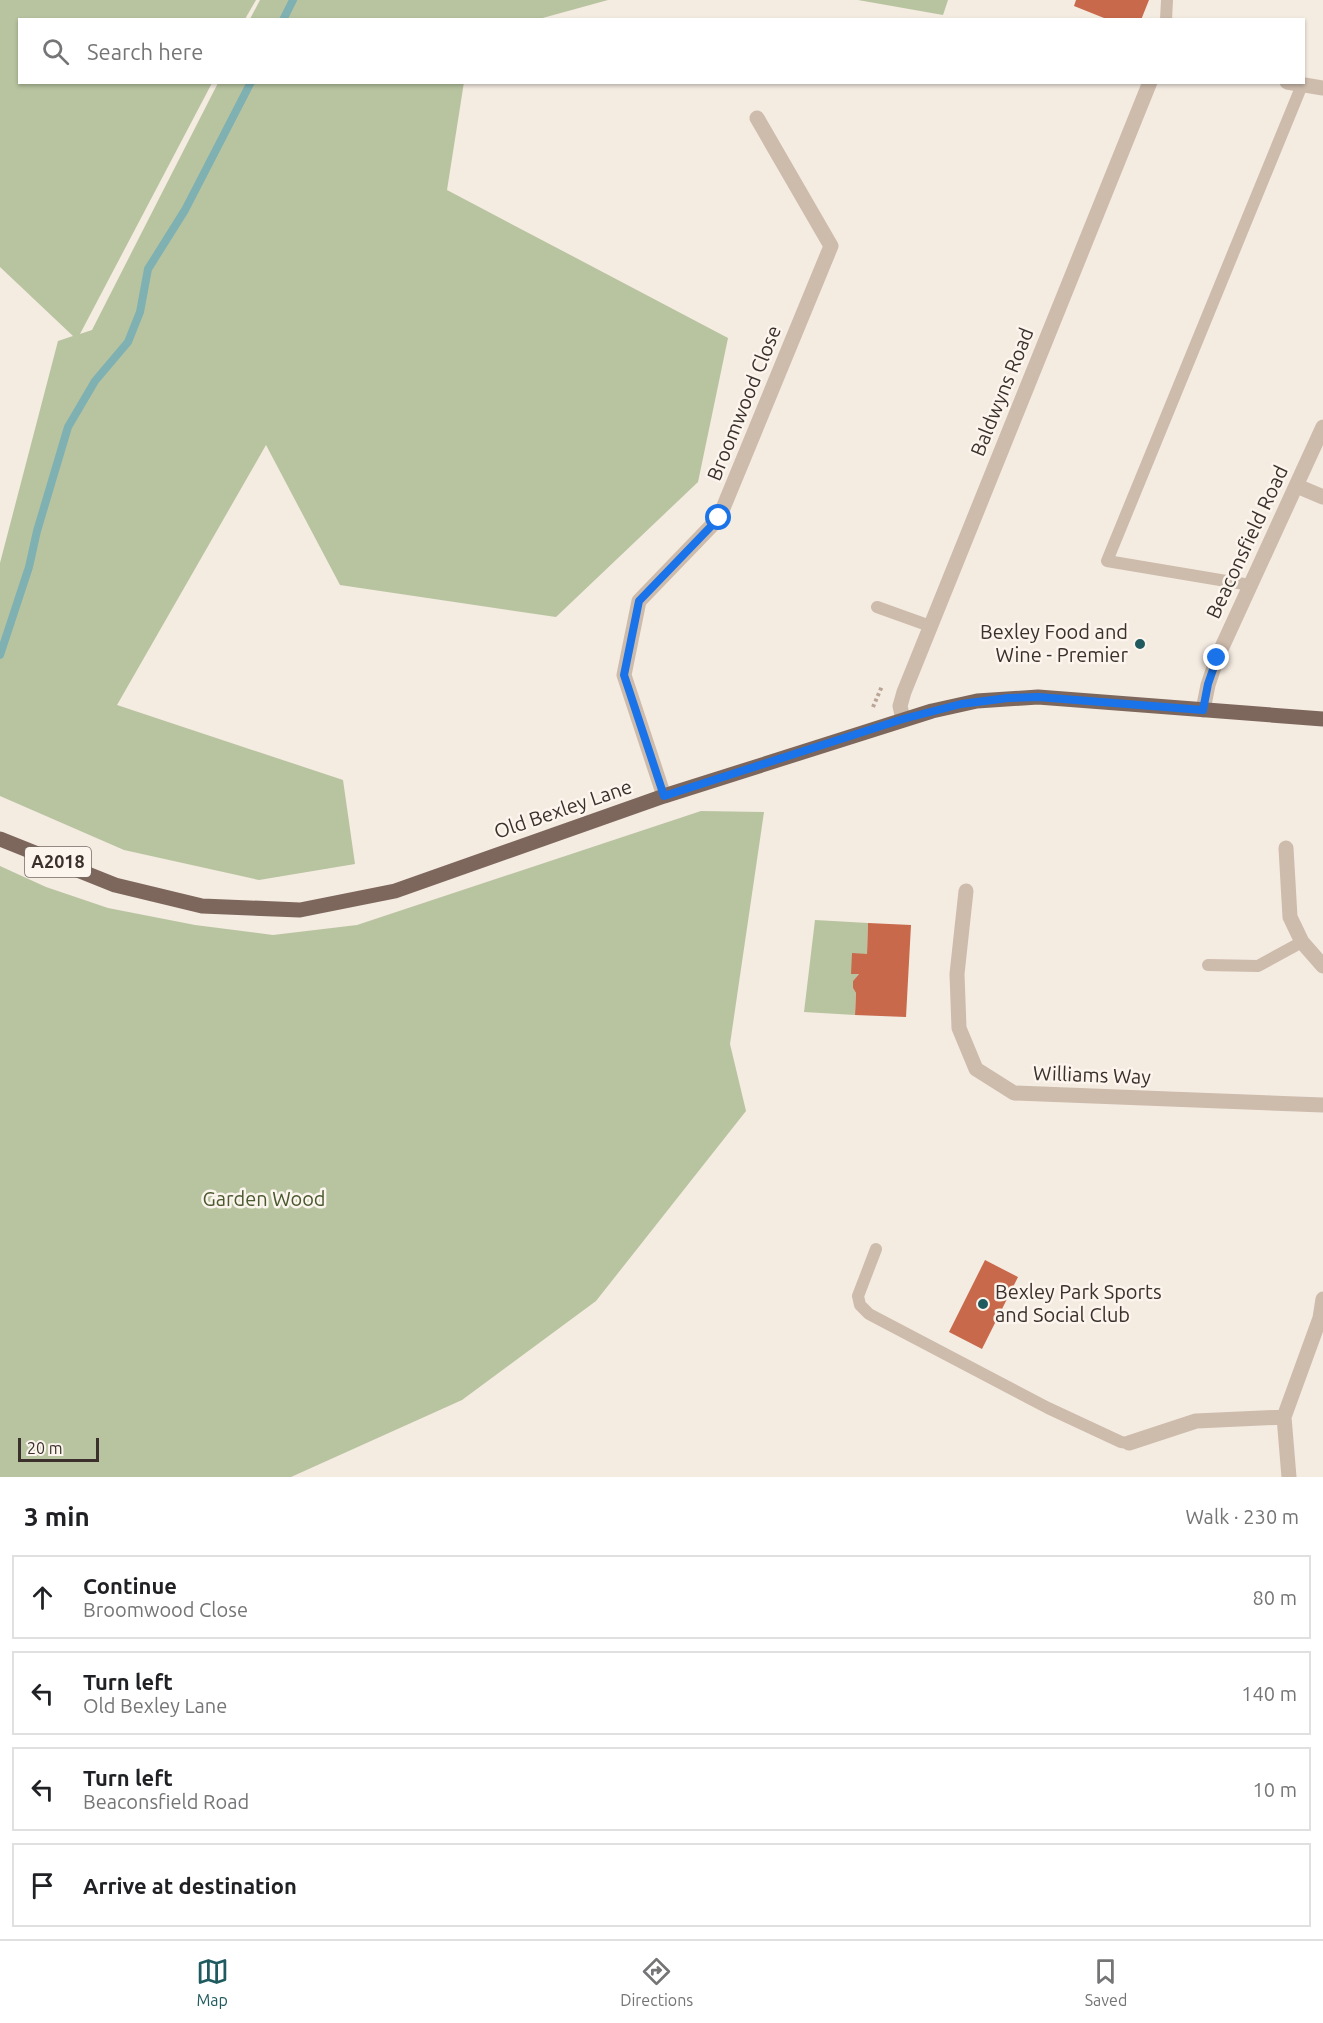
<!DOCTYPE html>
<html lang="en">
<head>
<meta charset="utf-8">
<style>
	:root { --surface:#fff; --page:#f6f6f6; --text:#202124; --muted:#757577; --line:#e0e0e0; --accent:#1f5a5e }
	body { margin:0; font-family:Ubuntu,sans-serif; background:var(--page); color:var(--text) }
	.scale { position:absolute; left:18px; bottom:15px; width:81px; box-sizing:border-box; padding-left:6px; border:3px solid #3b302b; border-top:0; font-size:16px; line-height:21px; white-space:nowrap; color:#3b302b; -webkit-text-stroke:4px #fbf5ee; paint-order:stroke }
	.stop { position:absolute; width:18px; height:18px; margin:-14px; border:4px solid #1a73e8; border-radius:50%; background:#fff }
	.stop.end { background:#1a73e8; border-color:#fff; box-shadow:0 2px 6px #0008 }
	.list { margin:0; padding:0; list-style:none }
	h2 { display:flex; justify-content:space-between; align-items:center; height:78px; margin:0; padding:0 24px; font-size:26px }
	h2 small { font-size:20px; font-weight:400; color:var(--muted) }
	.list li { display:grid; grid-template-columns:39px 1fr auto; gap:18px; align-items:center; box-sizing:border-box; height:84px; margin:0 12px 12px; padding:0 12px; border:2px solid var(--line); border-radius:0px }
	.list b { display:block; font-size:22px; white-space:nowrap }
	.list p { margin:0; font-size:20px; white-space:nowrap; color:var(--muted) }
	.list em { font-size:20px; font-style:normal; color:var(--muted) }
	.icon { flex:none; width:33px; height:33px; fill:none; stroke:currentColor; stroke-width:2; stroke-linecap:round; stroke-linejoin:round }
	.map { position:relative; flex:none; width:1323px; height:1477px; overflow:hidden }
	.search { position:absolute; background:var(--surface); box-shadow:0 2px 4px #0004; left:18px; right:18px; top:18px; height:66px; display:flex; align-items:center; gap:15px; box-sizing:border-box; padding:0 21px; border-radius:0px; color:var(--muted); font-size:22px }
	.sheet { height:462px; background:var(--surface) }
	nav { display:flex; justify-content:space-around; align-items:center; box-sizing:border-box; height:84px; border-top:2px solid var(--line); background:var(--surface); font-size:16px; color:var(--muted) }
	nav a { display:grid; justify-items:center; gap:3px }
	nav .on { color:var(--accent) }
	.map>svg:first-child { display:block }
</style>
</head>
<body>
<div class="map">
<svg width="1323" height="1477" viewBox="0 0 1323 1477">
	<rect width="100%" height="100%" fill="#f4ebe1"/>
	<path fill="#b8c4a0" d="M0,0H256L245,19L20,20V82L212,83L80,334L92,330L218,83L464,82L447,190L728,338L698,482L556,617L340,585L266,445L117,705L343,780L355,864L259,880L124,850L0,796V563L58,341L73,336L0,267Z
		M260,0H608L539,19H250Z
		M858,0H948L943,15Z
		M701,811L764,812L730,1044L746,1111L596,1301L462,1400L291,1477H0V866L46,887L108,908L195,925L273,935L357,925Z
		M815,920L868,923L867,954L851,973L859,974L853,981V988L856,993L855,1015L804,1012Z"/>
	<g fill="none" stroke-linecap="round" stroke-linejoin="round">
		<path stroke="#7fb0b2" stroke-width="8" d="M283,20L293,0
			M0,655L29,567L37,531L68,427L95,381L128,342L140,312L148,269L185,210L251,82"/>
	</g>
	<path fill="#c8694b" d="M1076,0H1149L1141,20H1109L1074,6Z
		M868,923L911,925L906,1017L855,1015L856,993L853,988V981L859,974H851L852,953L867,954Z
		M985,1260L1018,1277L982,1349L949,1332Z"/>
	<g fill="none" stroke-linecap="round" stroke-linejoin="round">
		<path stroke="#b9a596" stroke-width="4" stroke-dasharray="3 3" stroke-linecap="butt" d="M873,707L882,686"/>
		<path stroke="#cdbbac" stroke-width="12" d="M1166,20L1167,0
			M1250,585L1107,561L1302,85
			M877,607L930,626
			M1208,965L1258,966L1302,942
			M876,1249L858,1296L860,1305L869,1314L1048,1408L1121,1442L1129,1443"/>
		<path stroke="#cdbbac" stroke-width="15" d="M1287,82L1323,88
			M1297,486L1323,497
			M1203,710L1208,685L1217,658L1323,427
			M903,719L900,706L904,692L1150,82
			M664,796L624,675L639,601L719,518L831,246L757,118
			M1286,848L1290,917L1302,942L1323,966
			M966,891L957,974L959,1028L976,1069L1014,1093L1323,1105
			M1129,1443L1196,1421L1284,1417
			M1289,1477L1284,1417L1320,1318L1323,1299"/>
		<path stroke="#7d675c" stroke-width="15" d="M0,839L115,885L202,906L300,910L395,891L664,796L932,711L977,701L1038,697L1323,719"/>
	</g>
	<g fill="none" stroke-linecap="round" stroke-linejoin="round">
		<path stroke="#1a73e8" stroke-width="8" d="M719,518L639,601L624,675L664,796L903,719L961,704L1008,698L1038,697L1203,710L1208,684L1217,658"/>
	</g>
	<g fill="#1f5a5e" stroke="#fbf5ee" stroke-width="2">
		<circle cx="1140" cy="644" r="6"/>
		<circle cx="983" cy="1304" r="6"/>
	</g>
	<g text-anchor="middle" stroke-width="5" stroke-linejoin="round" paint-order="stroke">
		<rect fill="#fbf5ee" stroke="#756b66" stroke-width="1.5" x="25" y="847" width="66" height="30" rx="4.5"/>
		<g font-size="18" font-weight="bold" fill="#3b302b">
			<text x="58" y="868">A2018</text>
		</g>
		<g font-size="20" fill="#3b302b" stroke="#fbf5ee">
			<text transform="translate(1002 392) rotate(-68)" y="7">Baldwyns Road</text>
			<text transform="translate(744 403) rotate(-68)" y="7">Broomwood Close</text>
			<text transform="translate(1247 542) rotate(-65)" y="7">Beaconsfield Road</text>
			<text transform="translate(563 809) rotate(-19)" y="7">Old Bexley Lane</text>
			<text transform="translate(1092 1075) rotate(2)" y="7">Williams Way</text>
		</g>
		<g font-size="20" fill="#3b302b" stroke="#fbf5ee" text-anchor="end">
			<text x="1128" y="639">Bexley Food and<tspan x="1128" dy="23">Wine - Premier</tspan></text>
			<text x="995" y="1299" text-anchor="start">Bexley Park Sports<tspan x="995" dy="23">and Social Club</tspan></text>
		</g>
		<g font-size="20" fill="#4a5a2e" stroke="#fbf5ee">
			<text x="264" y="1206">Garden Wood</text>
		</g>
	</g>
</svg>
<div class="scale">20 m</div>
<div class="stop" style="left:719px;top:518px"></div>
<div class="stop end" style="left:1217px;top:658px"></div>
<div class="search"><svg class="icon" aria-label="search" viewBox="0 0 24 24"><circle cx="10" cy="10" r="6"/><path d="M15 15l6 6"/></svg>Search here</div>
</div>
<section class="sheet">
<h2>3 min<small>Walk · 230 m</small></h2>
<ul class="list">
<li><svg class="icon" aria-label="ahead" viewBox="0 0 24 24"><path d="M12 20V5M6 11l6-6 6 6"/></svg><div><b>Continue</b><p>Broomwood Close</p></div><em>80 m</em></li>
<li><svg class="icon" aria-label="left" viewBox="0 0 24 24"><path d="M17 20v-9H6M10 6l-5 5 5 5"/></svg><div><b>Turn left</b><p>Old Bexley Lane</p></div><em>140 m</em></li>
<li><svg class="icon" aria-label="left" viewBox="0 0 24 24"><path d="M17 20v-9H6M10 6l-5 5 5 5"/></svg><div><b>Turn left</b><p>Beaconsfield Road</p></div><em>10 m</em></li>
<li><svg class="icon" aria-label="arrive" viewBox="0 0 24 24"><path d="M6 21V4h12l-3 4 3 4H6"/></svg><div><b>Arrive at destination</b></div></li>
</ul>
</section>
<nav>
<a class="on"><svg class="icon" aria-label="map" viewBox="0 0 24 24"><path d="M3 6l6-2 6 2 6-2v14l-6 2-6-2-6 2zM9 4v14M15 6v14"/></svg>Map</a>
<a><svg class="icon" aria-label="directions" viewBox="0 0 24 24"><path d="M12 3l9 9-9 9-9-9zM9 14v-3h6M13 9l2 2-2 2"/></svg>Directions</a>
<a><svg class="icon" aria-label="saved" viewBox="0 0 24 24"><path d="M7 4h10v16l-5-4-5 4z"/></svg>Saved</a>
</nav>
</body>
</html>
